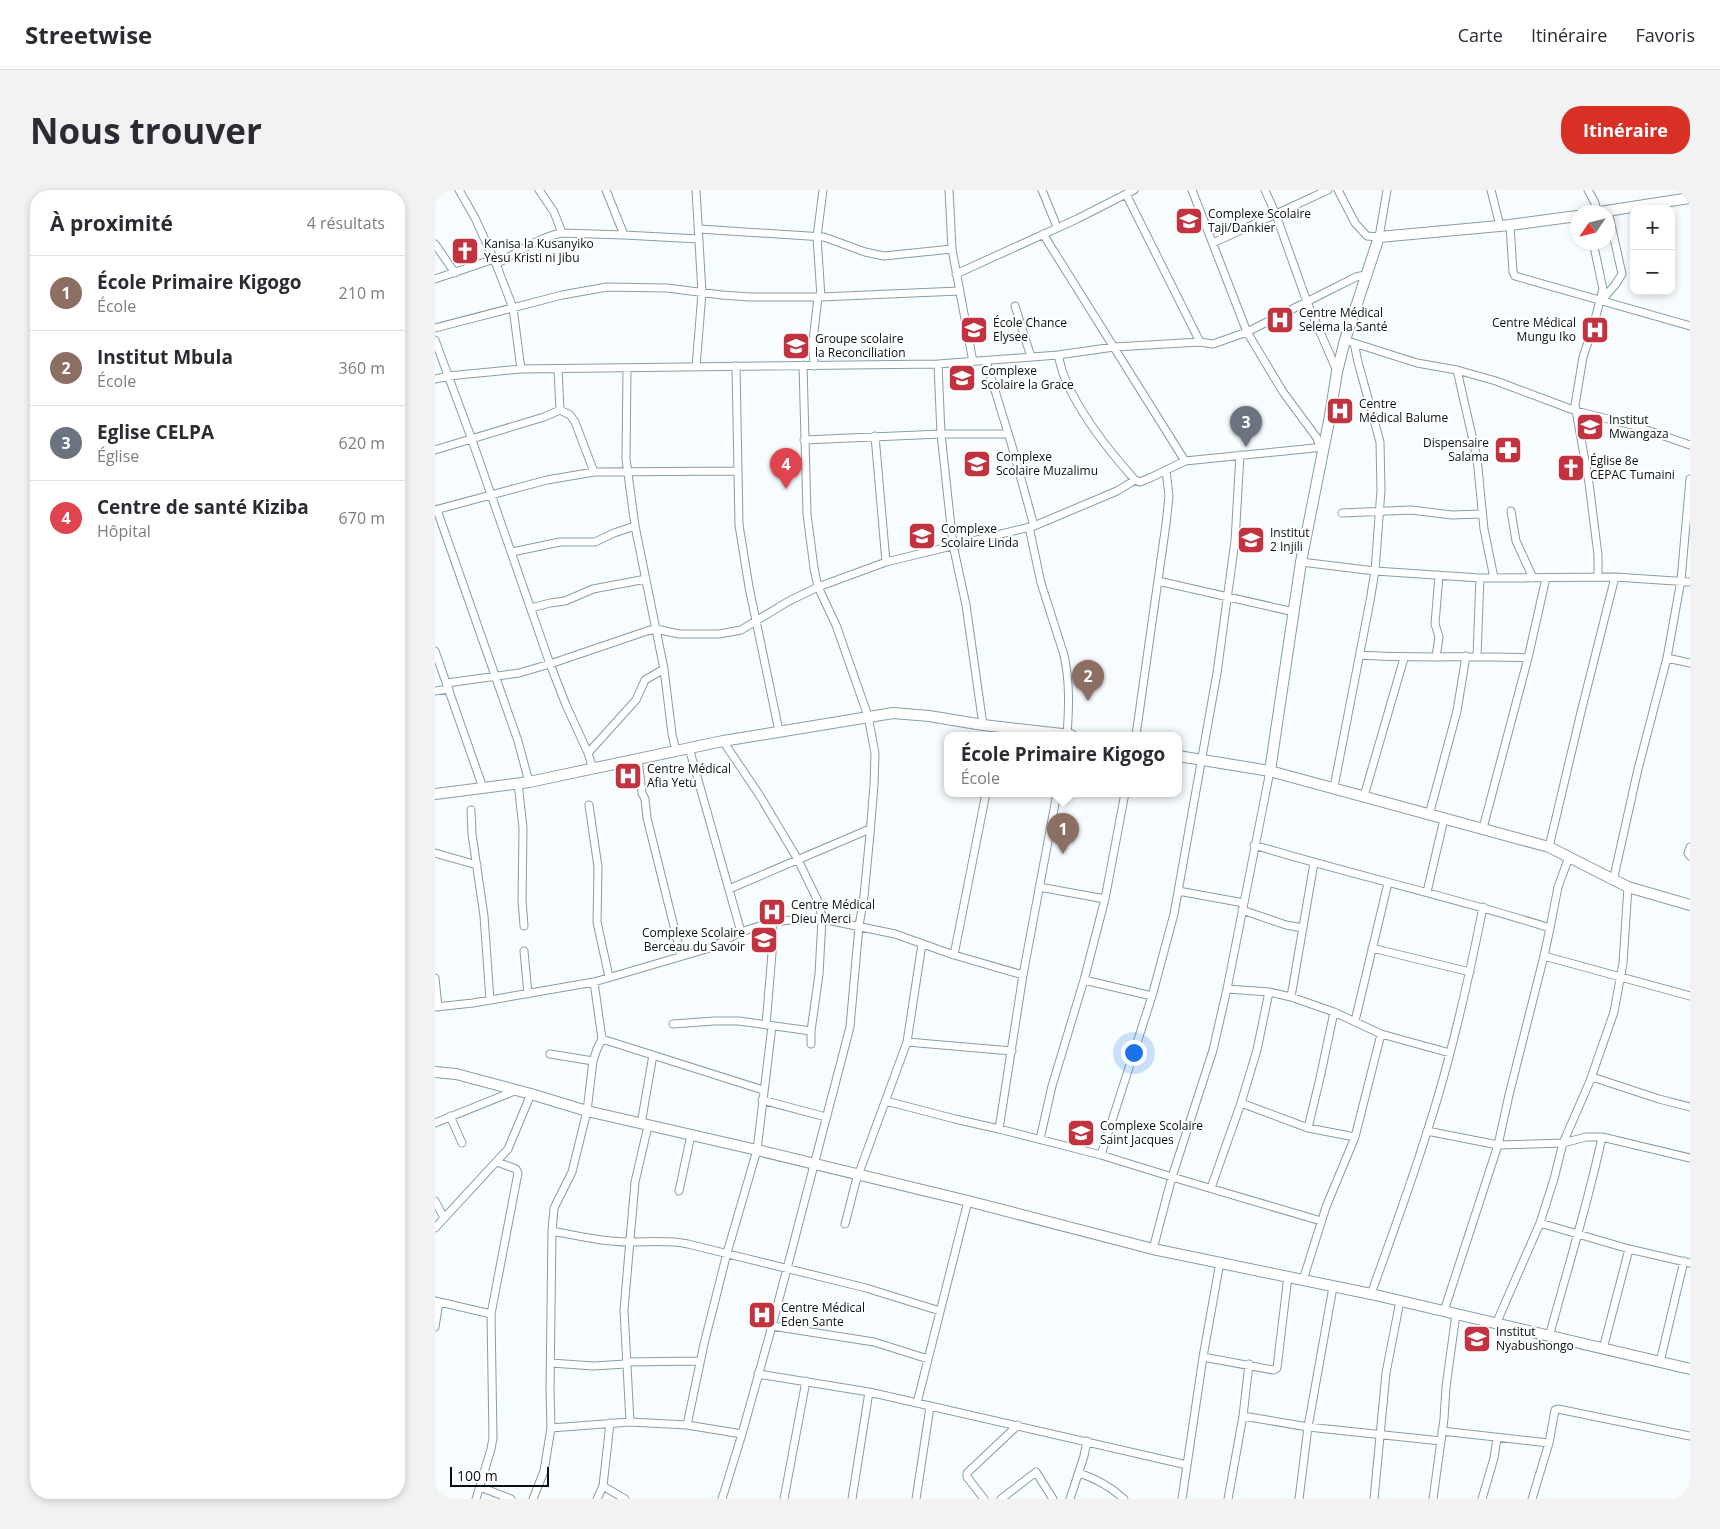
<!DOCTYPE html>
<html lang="fr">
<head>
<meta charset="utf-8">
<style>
	:root { --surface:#fff; --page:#f2f2f3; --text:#2b2b33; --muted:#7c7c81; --line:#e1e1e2; --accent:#d93025 }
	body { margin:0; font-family:"Open Sans",sans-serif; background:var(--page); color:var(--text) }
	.controls { position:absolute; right:15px; top:15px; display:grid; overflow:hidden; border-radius:10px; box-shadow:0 2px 8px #0003 }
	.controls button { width:45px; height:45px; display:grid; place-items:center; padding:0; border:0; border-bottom:1px solid var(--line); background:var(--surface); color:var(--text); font:25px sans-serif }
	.compass { position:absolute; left:1135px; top:15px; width:45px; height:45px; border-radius:50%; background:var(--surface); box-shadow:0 2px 8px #0003; rotate:235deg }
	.scale { position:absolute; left:15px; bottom:12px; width:99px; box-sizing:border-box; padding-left:5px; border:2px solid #081015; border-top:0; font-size:14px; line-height:18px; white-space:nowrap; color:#081015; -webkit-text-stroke:4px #fff; paint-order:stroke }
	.you { position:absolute; left:698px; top:862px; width:18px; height:18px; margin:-12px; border:4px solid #fff; border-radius:50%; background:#1a73e8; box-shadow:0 0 0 8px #1a73e833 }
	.badge { display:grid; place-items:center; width:32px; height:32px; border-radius:50%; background:var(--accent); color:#fff; font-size:16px; font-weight:700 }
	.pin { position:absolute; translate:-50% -41px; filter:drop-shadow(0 1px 2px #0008) }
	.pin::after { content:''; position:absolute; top:26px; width:18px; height:15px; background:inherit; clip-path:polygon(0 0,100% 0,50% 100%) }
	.popup { position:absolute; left:509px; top:542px; width:238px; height:65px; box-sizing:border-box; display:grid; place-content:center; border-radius:10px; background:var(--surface); filter:drop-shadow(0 1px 4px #0005); font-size:16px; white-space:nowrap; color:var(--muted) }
	.popup b { font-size:19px; color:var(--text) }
	.popup::after { content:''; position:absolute; left:50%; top:100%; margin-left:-10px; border:10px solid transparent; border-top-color:var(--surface) }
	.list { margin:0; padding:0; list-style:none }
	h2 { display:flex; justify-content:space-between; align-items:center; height:65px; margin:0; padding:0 20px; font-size:21px }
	h2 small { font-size:16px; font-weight:400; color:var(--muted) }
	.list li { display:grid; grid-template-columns:32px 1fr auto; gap:15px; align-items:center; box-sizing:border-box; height:75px; padding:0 20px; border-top:1px solid var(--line) }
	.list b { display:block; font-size:19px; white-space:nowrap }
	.list p { margin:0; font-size:16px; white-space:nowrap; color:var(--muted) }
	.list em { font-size:16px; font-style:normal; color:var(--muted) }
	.map { position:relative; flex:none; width:1255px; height:1309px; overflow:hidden; border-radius:20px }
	header { display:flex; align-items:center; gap:30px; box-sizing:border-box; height:70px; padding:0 25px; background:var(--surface); border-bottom:1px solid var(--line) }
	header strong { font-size:24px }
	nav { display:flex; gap:28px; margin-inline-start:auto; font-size:18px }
	.intro { display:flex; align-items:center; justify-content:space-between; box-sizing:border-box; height:120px; padding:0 30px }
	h1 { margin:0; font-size:35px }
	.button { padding:12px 22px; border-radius:20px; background:var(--accent); color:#fff; font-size:18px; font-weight:700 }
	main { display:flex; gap:30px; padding:0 30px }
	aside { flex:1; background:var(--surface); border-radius:20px; box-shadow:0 2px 8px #0003 }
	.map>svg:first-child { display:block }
</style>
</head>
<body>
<header>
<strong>Streetwise</strong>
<nav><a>Carte</a><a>Itinéraire</a><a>Favoris</a></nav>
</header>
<div class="intro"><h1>Nous trouver</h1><a class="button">Itinéraire</a></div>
<main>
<aside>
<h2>À proximité<small>4 résultats</small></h2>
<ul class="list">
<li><span class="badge" style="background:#8d6e63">1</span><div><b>École Primaire Kigogo</b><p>École</p></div><em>210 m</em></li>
<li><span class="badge" style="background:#8d6e63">2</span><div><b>Institut Mbula</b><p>École</p></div><em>360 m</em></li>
<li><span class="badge" style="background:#6b7280">3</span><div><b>Eglise CELPA</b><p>Église</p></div><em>620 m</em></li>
<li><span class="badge" style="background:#e0444e">4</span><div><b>Centre de santé Kiziba</b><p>Hôpital</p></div><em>670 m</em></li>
</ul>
</aside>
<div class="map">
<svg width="1255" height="1309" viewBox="0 0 1255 1309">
	<rect width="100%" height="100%" fill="#f7fcff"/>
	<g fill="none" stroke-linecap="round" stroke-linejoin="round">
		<g stroke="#869da9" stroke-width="9">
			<path id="street" d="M24,0L40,28L61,74L78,118L86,179
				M171,0L189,45L264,49
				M261,0L267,103L261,177
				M514,0L517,59L538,172
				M607,0L622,37
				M757,0L812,142L848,202L882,248L885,257
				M830,0L841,25L872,112L902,181
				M903,0L920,33L932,46L944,47L952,0
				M1056,0L1065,36
				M1153,0L1160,13L1162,22
				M691,4L765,152
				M1075,35L1078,82L1080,86L1255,136
				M264,39L389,47L430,62L449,66L517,59
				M127,43L189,45
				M608,44L750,271
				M1158,52L1168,99L1158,137L1148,167L1140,215L1154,293L1163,365V387
				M778,53L893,0
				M0,54L20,83
				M61,74C82,63 104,47 127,43L119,22L104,0
				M521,84L642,29L699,0
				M0,89L59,69
				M386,107L382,47L388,0
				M1167,110L1180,95L1187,84L1173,21
				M580,116L596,167
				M0,138L127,105L172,97L232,98L287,105L315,107H386L524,101
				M0,150L37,250L115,474L131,515L153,563L158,579
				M916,152L982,173L1022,180L1061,191L1141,221L1197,235L1255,255
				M623,165C625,173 627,182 631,191C647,227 674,261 700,290
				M551,171L577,256L599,336
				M503,174L506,244L518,355L531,415L548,535
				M301,176L304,335L314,397L344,541
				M379,176L378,151L383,107
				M192,178L191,269L200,336L229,479L237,544L241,561
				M1022,180L1042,268L1049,339L1059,388
				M0,189L13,186L86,179L503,174L623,165L679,157L765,152L778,154L812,142L897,99L921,87L930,85
				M125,220L135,225L140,232L159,282
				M440,246L451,372
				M369,250L506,244H573
				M0,260L109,227L125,220L123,179
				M0,320L112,290L159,282L303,281
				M2,320L83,551L94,592
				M1076,321L1081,351L1098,388
				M907,323L976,320L1017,325L1047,324
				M594,337L606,393L629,465C635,492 634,518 632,545
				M77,362L125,352H160L179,343L200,336
				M866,372L940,381L1045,388L1180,387L1255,392
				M723,391L859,422
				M96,418L115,413L130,411L158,399L211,389
				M0,461L48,598
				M925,465C981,469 1037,465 1093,468
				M1042,466L1045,388
				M1001,467L1004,447L1000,434L1004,385
				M1232,468L1255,473
				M12,493L84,483L115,474L212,441L221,439L244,444H284L306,440L354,411L383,397L451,372L599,336L682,301L700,290L705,292L717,287L750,271L889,257
				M0,501L14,499
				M701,545L731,334L734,306L731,280
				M288,551L325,606L362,668L384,713L387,729L384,784L376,841V854
				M254,558L306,742
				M153,563L201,510L210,490L229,479
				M203,569L207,603L210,609L212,628L246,765
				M83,593L88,638L87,710L89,736
				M899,597L935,411L940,381L946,300L945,252L923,172L919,153
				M929,606L969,468
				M154,615L163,677L162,732L174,787
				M36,620L37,644L49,726L55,810
				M994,625L1022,521L1031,466
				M1048,638L1093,468L1111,388
				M819,655C918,685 1017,707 1115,738L1109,766L1255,806
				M1114,657L1146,522L1180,387
				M1255,657L1253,663L1255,666
				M0,663L42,675
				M1178,691L1203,579L1232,468L1246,390L1255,289
				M604,697L670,709
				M294,699L435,639
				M743,701L809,713
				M992,702L1009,629
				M807,720L851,735L868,738
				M1115,738L1123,697L1134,667
				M937,758L1035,782
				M89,761L93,804
				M519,765L551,603
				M0,788L3,817
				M649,790L717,806
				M792,799L834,802L856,807L899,822L946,844L1015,863
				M856,807L879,673
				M0,817L38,813L159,792L275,758L306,742L337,732L356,730L387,729L460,744L519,765L588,785
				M920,831L953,693
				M238,834L279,831H304L376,841
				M331,835L338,751L337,732
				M167,849L328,900
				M472,852L577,861
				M115,864L158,871
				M1157,887L1224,909L1255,917
				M327,910L391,927
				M451,911L520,929L564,939L666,965L737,987L886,1031
				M806,913L873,938L920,947
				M15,926L27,953
				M0,933L82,900
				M206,934L218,865
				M873,938L885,888L899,822
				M564,939L588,785L622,603
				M992,941L1063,955L1128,953L1151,947H1167L1255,968
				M605,949L617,896L649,790L670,709L690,603
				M666,965L717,806L739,724L782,483L800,351L805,265
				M776,998L806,913L822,860L834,802
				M244,1001L256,945
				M0,1011L9,1028
				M1105,1033L1194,1059L1255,1073
				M410,1034L421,991L472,852L487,754
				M0,1038L73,959L96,904
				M117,1041C143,1046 169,1052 195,1052C215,1052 233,1050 253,1054L431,1098L505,1121
				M718,1059L737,987L778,860L792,799L835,581
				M868,1090L891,1017L920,947L946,844
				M936,1104C955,1051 975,997 992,942C1016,869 1033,793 1048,717
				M0,1111L56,1124
				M1009,1121L1063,955L1074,905L1109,766
				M1061,1134L1105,1033L1119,989L1128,953L1155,891L1179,822L1188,773L1193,697
				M337,1136L439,1152L493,1169
				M0,1137L4,1112
				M1114,1147C1132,1080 1153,1014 1167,947
				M1168,1159L1194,1059
				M768,1167L838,1180L842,1178L853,1086
				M191,1172L265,1171
				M1225,1172L1249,1071
				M116,1173L158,1176L191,1174
				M323,1184L434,1202L752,1275
				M482,1213L533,1011
				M808,1226L873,1237L1006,1251
				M195,1232L189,1120L200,992L213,936
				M252,1235L269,1154L292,1063L322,960L337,836
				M116,1238L195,1232L252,1235L307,1244
				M1007,1241L1114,1253
				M644,1283C662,1289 675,1296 689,1309
				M168,1296L190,1309
				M45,1297L76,1309
				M41,1309L56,1259L58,1248L56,1124L83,983L81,979L62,972
				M98,1309L109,1281L116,1238L115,1200L117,1041L119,1018L137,982L152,921L158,871L162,859L167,849L159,792
				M162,1309L168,1296L175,1233
				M287,1309L307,1244L337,1136L415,837L424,736L429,706L435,644L439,595L440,563L433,526L401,435L383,397L379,378L372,324L368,175
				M349,1309L371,1191
				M417,1309L434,1202
				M481,1309L495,1217
				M549,1309L532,1287V1283L583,1235
				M566,1309L601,1282L618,1309
				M635,1309L649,1266L652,1251
				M747,1309L768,1167L785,1072
				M793,1309L808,1226L814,1174
				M864,1309L873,1237L898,1097
				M939,1309L951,1183L965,1111
				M998,1309L1009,1229L1011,1197L1021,1124
				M1047,1309L1059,1268L1062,1248
				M1097,1309L1114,1253L1120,1220L1123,1219L1255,1246"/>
		</g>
		<g stroke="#869da9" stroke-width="12">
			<path id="secondary" d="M1165,22L1255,8
				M743,566L835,581L1114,657L1193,697L1255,715
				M835,581L866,372L894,231L902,182L910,150L944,47L1075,35L1142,26
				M0,604L94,592L288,551L458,523L494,526L548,535L636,545
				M0,882L21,884L96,904L152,921L322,960L533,1011L718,1059L936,1104L1255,1179"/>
		</g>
		<use href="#street" stroke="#fff" stroke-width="7"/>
		<use href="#secondary" stroke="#fff" stroke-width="10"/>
	</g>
	<defs>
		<g id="school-square" transform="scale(1.4375)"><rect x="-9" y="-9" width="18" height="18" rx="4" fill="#c2323f" stroke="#fff"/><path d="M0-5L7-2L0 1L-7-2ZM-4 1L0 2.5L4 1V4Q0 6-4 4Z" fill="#fff"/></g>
		<g id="church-square" transform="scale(1.4375)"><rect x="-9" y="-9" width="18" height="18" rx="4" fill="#c2323f" stroke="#fff"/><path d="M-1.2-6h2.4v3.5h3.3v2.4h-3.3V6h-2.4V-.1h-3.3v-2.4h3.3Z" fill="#fff"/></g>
		<g id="hospital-square" transform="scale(1.4375)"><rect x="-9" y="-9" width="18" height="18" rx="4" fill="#c2323f" stroke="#fff"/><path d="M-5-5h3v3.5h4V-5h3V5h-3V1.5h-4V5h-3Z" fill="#fff"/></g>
		<g id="pharmacy-square" transform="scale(1.4375)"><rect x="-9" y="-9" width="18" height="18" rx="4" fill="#c2323f" stroke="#fff"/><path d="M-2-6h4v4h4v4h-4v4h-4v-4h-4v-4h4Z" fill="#fff"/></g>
	</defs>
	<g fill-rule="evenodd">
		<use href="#school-square" x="754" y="31"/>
		<use href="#church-square" x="30" y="61"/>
		<use href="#hospital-square" x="845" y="130"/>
		<use href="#school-square" x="539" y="140"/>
		<use href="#hospital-square" x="1160" y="140"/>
		<use href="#school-square" x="361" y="156"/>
		<use href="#school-square" x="527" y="188"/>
		<use href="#hospital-square" x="905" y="221"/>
		<use href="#school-square" x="1155" y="237"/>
		<use href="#pharmacy-square" x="1073" y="260"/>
		<use href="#school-square" x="542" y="274"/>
		<use href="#church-square" x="1136" y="278"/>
		<use href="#school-square" x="487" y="346"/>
		<use href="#school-square" x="816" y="350"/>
		<use href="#hospital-square" x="193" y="586"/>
		<use href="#hospital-square" x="337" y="722"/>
		<use href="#school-square" x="329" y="750"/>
		<use href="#school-square" x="646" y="943"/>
		<use href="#hospital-square" x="327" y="1125"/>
		<use href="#school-square" x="1042" y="1149"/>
	</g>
	<g text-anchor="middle" stroke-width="4" stroke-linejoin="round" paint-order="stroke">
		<g font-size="12" fill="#081015" stroke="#fff" text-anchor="start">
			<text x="773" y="28">Complexe Scolaire<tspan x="773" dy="14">Taji/Dankier</tspan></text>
			<text x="49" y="58">Kanisa la Kusanyiko<tspan x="49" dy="14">Yesu Kristi ni Jibu</tspan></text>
			<text x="864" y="127">Centre Médical<tspan x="864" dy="14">Selema la Santé</tspan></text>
			<text x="558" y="137">École Chance<tspan x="558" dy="14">Elysee</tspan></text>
			<text x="1141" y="137" text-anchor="end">Centre Médical<tspan x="1141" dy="14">Mungu Iko</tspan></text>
			<text x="380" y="153">Groupe scolaire<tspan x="380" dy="14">la Reconciliation</tspan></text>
			<text x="546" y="185">Complexe<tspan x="546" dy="14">Scolaire la Grace</tspan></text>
			<text x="924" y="218">Centre<tspan x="924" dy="14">Médical Balume</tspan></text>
			<text x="1174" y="234">Institut<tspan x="1174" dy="14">Mwangaza</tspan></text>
			<text x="1054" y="257" text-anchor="end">Dispensaire<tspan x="1054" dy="14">Salama</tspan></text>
			<text x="561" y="271">Complexe<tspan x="561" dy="14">Scolaire Muzalimu</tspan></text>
			<text x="1155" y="275">Église 8e<tspan x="1155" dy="14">CEPAC Tumaini</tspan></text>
			<text x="506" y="343">Complexe<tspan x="506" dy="14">Scolaire Linda</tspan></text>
			<text x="835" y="347">Institut<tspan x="835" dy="14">2 Injili</tspan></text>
			<text x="212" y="583">Centre Médical<tspan x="212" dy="14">Afia Yetu</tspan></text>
			<text x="356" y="719">Centre Médical<tspan x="356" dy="14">Dieu Merci</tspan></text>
			<text x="310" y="747" text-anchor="end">Complexe Scolaire<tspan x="310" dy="14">Berceau du Savoir</tspan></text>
			<text x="665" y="940">Complexe Scolaire<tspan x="665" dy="14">Saint Jacques</tspan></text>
			<text x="346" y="1122">Centre Médical<tspan x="346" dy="14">Eden Sante</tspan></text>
			<text x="1061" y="1146">Institut<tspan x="1061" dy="14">Nyabushongo</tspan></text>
		</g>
	</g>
</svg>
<div class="controls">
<button>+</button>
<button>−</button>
</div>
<svg class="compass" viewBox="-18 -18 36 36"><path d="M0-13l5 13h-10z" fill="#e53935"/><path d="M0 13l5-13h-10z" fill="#7c7c81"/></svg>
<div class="scale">100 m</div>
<div class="you"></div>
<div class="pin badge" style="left:628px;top:664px;background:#8d6e63">1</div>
<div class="popup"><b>École Primaire Kigogo</b>École</div>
<div class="pin badge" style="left:653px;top:511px;background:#8d6e63">2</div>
<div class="pin badge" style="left:811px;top:257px;background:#6b7280">3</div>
<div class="pin badge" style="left:351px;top:299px;background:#e0444e">4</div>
</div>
</main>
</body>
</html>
